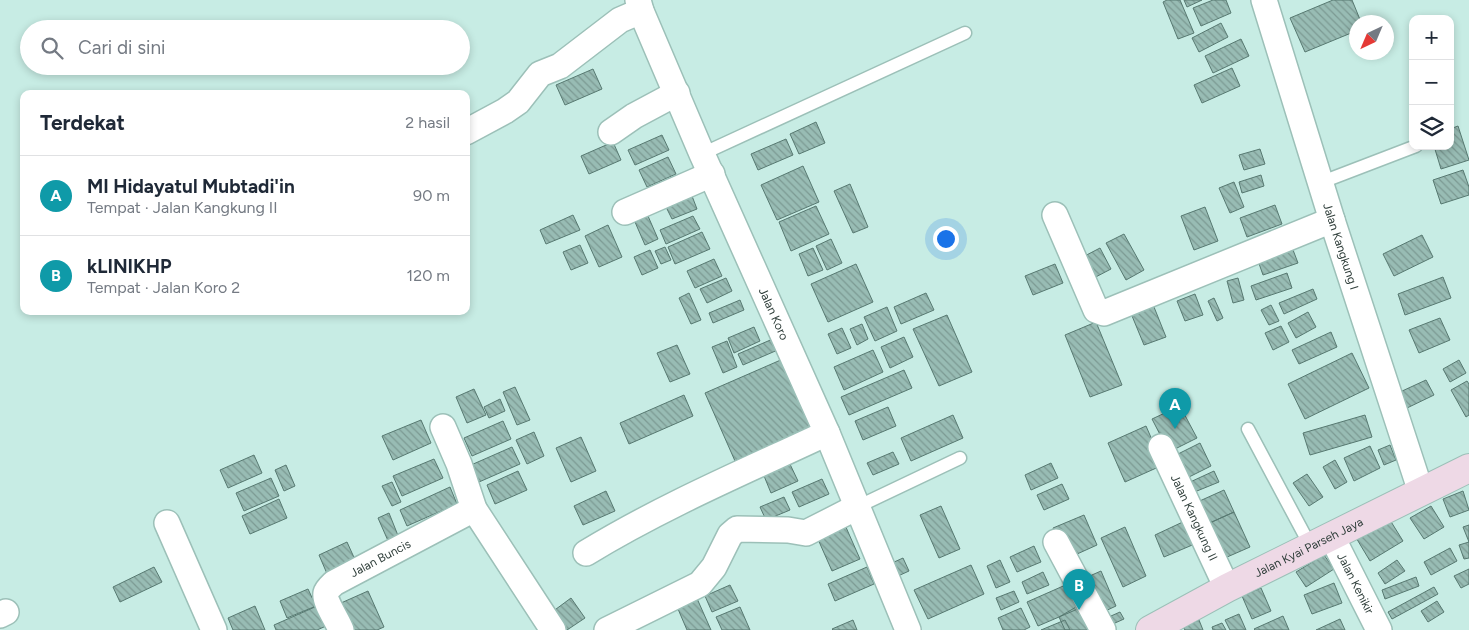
<!DOCTYPE html>
<html lang="id">
<head>
<meta charset="utf-8">
<style>
	:root { --surface:#fff; --page:#f2f2f3; --text:#1f2937; --muted:#747a83; --line:#e0e1e3; --accent:#bd4395 }
	body { margin:0; font-family:Figtree,sans-serif; background:var(--page); color:var(--text) }
	.controls { position:absolute; right:15px; top:15px; display:grid; overflow:hidden; border-radius:10px; box-shadow:0 2px 8px #0003 }
	.controls button { width:45px; height:45px; display:grid; place-items:center; padding:0; border:0; border-bottom:1px solid var(--line); background:var(--surface); color:var(--text); font:25px sans-serif }
	.compass { position:absolute; left:1349px; top:15px; width:45px; height:45px; border-radius:50%; background:var(--surface); box-shadow:0 2px 8px #0003; rotate:224deg }
	.you { position:absolute; left:945px; top:238px; width:18px; height:18px; margin:-12px; border:4px solid #fff; border-radius:50%; background:#1a73e8; box-shadow:0 0 0 8px #1a73e833 }
	.badge { display:grid; place-items:center; width:32px; height:32px; border-radius:50%; background:var(--accent); color:#fff; font-size:16px; font-weight:700 }
	.pin { position:absolute; translate:-50% -41px; filter:drop-shadow(0 1px 2px #0008) }
	.pin::after { content:''; position:absolute; top:26px; width:18px; height:15px; background:inherit; clip-path:polygon(0 0,100% 0,50% 100%) }
	.list { margin:0; padding:0; list-style:none }
	h2 { display:flex; justify-content:space-between; align-items:center; height:65px; margin:0; padding:0 20px; font-size:21px }
	h2 small { font-size:16px; font-weight:400; color:var(--muted) }
	.list li { display:grid; grid-template-columns:32px 1fr auto; gap:15px; align-items:center; box-sizing:border-box; height:80px; padding:0 20px; border-top:1px solid var(--line) }
	.list b { display:block; font-size:19px; white-space:nowrap }
	.list p { margin:0; font-size:16px; white-space:nowrap; color:var(--muted) }
	.list em { font-size:16px; font-style:normal; color:var(--muted) }
	.icon { flex:none; width:28px; height:28px; fill:none; stroke:currentColor; stroke-width:2; stroke-linecap:round; stroke-linejoin:round }
	.map { position:relative; flex:none; width:1469px; height:630px; overflow:hidden }
	.search { position:absolute; background:var(--surface); box-shadow:0 2px 8px #0003; left:20px; top:20px; width:450px; height:55px; display:flex; align-items:center; gap:12px; box-sizing:border-box; padding:0 18px; border-radius:28px; color:var(--muted); font-size:19px }
	.panel { position:absolute; background:var(--surface); box-shadow:0 2px 8px #0003; left:20px; top:90px; width:450px; height:225px; border-radius:10px }
	.map>svg:first-child { display:block }
</style>
</head>
<body>
<div class="map">
<svg width="1469" height="630" viewBox="0 0 1469 630">
	<defs>
		<pattern id="building-back-hatch" width="6" height="6" patternUnits="userSpaceOnUse" patternTransform="scale(1.25)"><rect width="6" height="6" fill="#98bcb4"/><path d="M-1 5l2 2M0 0l6 6M5-1l2 2" fill="none" stroke="#7c9a93"/></pattern>
	</defs>
	<rect width="100%" height="100%" fill="#c7ece4"/>
	<path fill="url(#building-back-hatch)" stroke="#577971" d="M1167,0H1180L1194,33L1178,39L1163,2Z
		M1184,0H1202L1187,7Z
		M1213,0H1226L1231,13L1201,26L1193,8Z
		M1333,0H1352L1361,22H1356V31L1305,52L1290,18Z
		M1221,23L1228,37L1199,52L1192,38Z
		M1241,39L1249,56L1213,73L1205,56Z
		M1232,68L1240,86L1202,103L1194,85Z
		M593,69L602,89L565,105L556,85Z
		M816,122L825,143L799,154L790,134Z
		M1458,126L1469,160L1441,169L1434,146H1450V129Z
		M662,135L669,150L635,165L628,150Z
		M786,139L793,155L758,170L751,154Z
		M613,142L621,160L589,174L581,156Z
		M1260,149L1265,164L1244,170L1239,155Z
		M668,157L676,174L647,187L639,170Z
		M803,166L819,202L777,220L761,185Z
		M1463,170L1469,187V195L1441,204L1433,180Z
		M1261,175L1264,186L1242,193L1239,182Z
		M1234,182L1244,207L1230,213L1219,188Z
		M850,184L868,227L853,233L834,191Z
		M692,196L697,209L672,219L666,207Z
		M1275,205L1282,224L1247,237L1240,218Z
		M816,206L829,234L791,251L779,222Z
		M1205,207L1218,241L1194,250L1181,216Z
		M573,215L580,230L546,244L540,230Z
		M648,216L658,239L645,245L635,222Z
		M693,216L700,229L666,244L660,230Z
		M608,225L622,257L599,267L585,236Z
		M702,232L710,249L675,264L668,247Z
		M1124,234L1144,270L1126,280L1106,243Z
		M1422,235L1433,257L1394,276L1383,254Z
		M831,239L842,263L827,270L816,246Z
		M1290,242L1298,263L1263,275L1256,255Z
		M580,245L588,263L571,270L563,252Z
		M665,247L671,260L661,264L655,251Z
		M813,248L823,270L808,276L799,254Z
		M1100,248L1111,269L1088,281L1077,260Z
		M650,250L658,268L642,275L634,257Z
		M714,259L722,276L695,288L687,271Z
		M856,264L873,302L828,322L811,284Z
		M1055,264L1063,283L1033,295L1025,276Z
		M1287,273L1292,288L1256,300L1251,286Z
		M1443,277L1451,298L1405,315L1398,294Z
		M726,278L732,291L707,303L700,289Z
		M1238,278L1244,300L1233,303L1227,281Z
		M1313,289L1317,299L1284,314L1279,303Z
		M689,293L701,320L691,324L679,298Z
		M926,293L934,310L901,324L894,307Z
		M1195,294L1203,315L1185,321L1177,301Z
		M1214,298L1223,318L1217,321L1208,301Z
		M740,300L744,310L713,323L709,313Z
		M1152,302L1166,337L1144,345L1130,311Z
		M1271,305L1279,321L1269,325L1261,310Z
		M887,307L897,331L875,341L864,317Z
		M1308,312L1316,327L1296,338L1288,323Z
		M947,315L972,372L939,386L913,329Z
		M1440,318L1450,340L1419,353L1409,330Z
		M1096,322L1122,385L1090,397L1065,335Z
		M862,324L868,339L857,345L850,329Z
		M1281,326L1289,342L1273,350L1265,333Z
		M754,327L760,341L734,353L728,338Z
		M842,328L851,348L837,354L828,334Z
		M1331,332L1337,347L1299,364L1292,350Z
		M904,337L913,357L890,368L881,347Z
		M775,338L780,349L743,365L738,354Z
		M727,341L737,367L723,373L712,347Z
		M677,345L690,374L670,382L657,353Z
		M873,350L883,372L844,390L834,367Z
		M1352,353L1369,388L1305,419L1288,384Z
		M783,359L813,427L735,461L705,393Z
		M1459,360L1466,373L1450,382L1443,369Z
		M904,370L912,388L849,415L841,397Z
		M1426,380L1434,395L1407,408L1400,392Z
		M1467,381L1469,384V415L1466,417L1451,390Z
		M515,387L530,420L517,425L503,392Z
		M474,389L486,415L467,423L456,397Z
		M684,395L693,416L629,444L620,423Z
		M500,399L505,411L489,418L484,407Z
		M1180,406L1197,438L1169,452L1152,419Z
		M888,407L896,426L863,440L855,421Z
		M953,415L963,438L911,461L901,438Z
		M1365,415L1372,437L1310,455L1303,433Z
		M421,420L431,443L393,460L382,436Z
		M503,421L511,439L472,456L464,438Z
		M1146,426L1163,465L1125,482L1108,443Z
		M534,432L544,456L527,464L516,440Z
		M581,437L596,471L571,482L556,448Z
		M1200,443L1211,466L1185,479L1174,456Z
		M1390,445L1396,460L1384,465L1378,450Z
		M1370,446L1380,468L1354,481L1344,458Z
		M512,447L520,464L479,482L471,465Z
		M893,452L899,464L873,475L867,463Z
		M254,455L262,473L228,488L220,470Z
		M434,459L443,478L402,496L393,476Z
		M788,460L798,481L771,493L762,471Z
		M1335,460L1347,482L1335,489L1323,467Z
		M1051,463L1058,478L1031,490L1025,475Z
		M286,465L295,486L284,491L275,470Z
		M518,471L527,490L495,504L487,485Z
		M1214,471L1219,482L1192,493L1188,483Z
		M1307,474L1323,497L1309,506L1293,483Z
		M271,478L279,496L244,511L236,493Z
		M822,479L829,494L799,507L792,492Z
		M392,482L401,502L392,506L382,486Z
		M1062,484L1069,499L1044,510L1037,495Z
		M450,487L457,504L407,526L400,510Z
		M1224,490L1234,512L1203,526L1193,504Z
		M606,491L615,511L583,525L574,506Z
		M1463,491L1469,510L1450,517L1443,499Z
		M784,497L790,510L766,520L760,507Z
		M279,499L287,518L250,534L242,516Z
		M941,506L960,549L939,558L920,515Z
		M1431,506L1444,527L1424,539L1410,518Z
		M1234,512L1250,547L1218,561L1203,526Z
		M1385,512L1403,541L1370,561L1352,531Z
		M389,513L399,538L389,543L378,518Z
		M1084,515L1097,545L1066,559L1053,528Z
		M1187,520L1197,543L1164,557L1155,535Z
		M845,525L860,559L832,571L817,537Z
		M1469,525V558L1464,559L1459,545L1469,542L1463,527Z
		M1125,527L1146,576L1123,587L1101,538Z
		M347,542L357,564L328,576L319,555Z
		M1034,546L1041,562L1017,572L1010,557Z
		M1450,548L1457,561L1431,575L1424,562Z
		M1324,555L1334,569L1306,587L1296,572Z
		M903,558L909,571L898,576L892,563Z
		M1000,560L1010,582L996,588L987,566Z
		M1397,560L1405,571L1385,584L1378,573Z
		M971,565L984,594L928,619L914,590Z
		M154,567L162,582L120,602L113,587Z
		M867,567L874,584L835,601L828,584Z
		M1469,569V584L1461,588L1454,576Z
		M1101,571L1116,606L1101,613L1085,578Z
		M1043,572L1049,585L1027,594L1022,582Z
		M1416,577L1419,586L1385,599L1382,590Z
		M1070,583L1080,608L1038,626L1027,602Z
		M1334,583L1342,603L1312,614L1304,595Z
		M730,585L738,601L712,612L705,596Z
		M1434,587L1438,594L1392,619L1388,612Z
		M1261,588L1271,611L1252,619L1242,596Z
		M308,589L316,606L287,618L280,601Z
		M368,591L384,627L377,630H353L341,603Z
		M1014,591L1019,602L1001,610L996,598Z
		M695,594L711,630H687L675,602Z
		M571,598L585,618L567,630H559L548,615Z
		M1437,601L1444,612L1428,622L1421,611Z
		M324,603L333,623L317,630H276L274,625Z
		M1083,603L1096,630H1065L1059,617Z
		M255,606L265,630H233L228,618Z
		M740,607L750,630H722L716,617Z
		M1021,608L1030,627L1024,630H1003L998,618Z
		M1120,612L1124,619L1106,627L1102,620Z
		M1239,614L1246,630H1230L1225,620Z
		M1283,616L1289,630H1255L1254,629Z
		M1340,619L1345,630H1316Z
		M853,620L857,630H833L832,629Z
		M1065,620L1070,630H1041Z
		M1199,620L1203,630H1185L1183,627Z
		M1222,623L1226,630H1213L1212,627Z"/>
	<g fill="none" stroke-linecap="round" stroke-linejoin="round">
		<g stroke="#9cc0b8" stroke-width="15">
			<path id="service" d="M702,154L965,33
				M1322,182L1416,146
				M1248,429L1311,547
				M857,507L960,458"/>
		</g>
		<g stroke="#9cc0b8" stroke-width="28">
			<g id="minor">
				<path id="s1" d="M638,0L641,11L702,154L827,433L908,630"/>
				<path id="s2" d="M1264,0L1332,220L1421,492"/>
				<path d="M466,132L505,111L518,102L540,74L560,66L620,20L641,11"/>
				<path d="M611,132L634,116L677,93"/>
				<path d="M625,212L712,174"/>
				<path d="M1055,215L1096,310L1104,313L1332,220"/>
				<path d="M443,427L459,464L474,509L553,630"/>
				<path id="s3" d="M1161,447L1227,588"/>
				<path d="M167,523L214,630"/>
				<path id="s4" d="M1332,537L1379,630"/>
				<path d="M1056,542L1103,630"/>
				<path d="M586,553C663,506 746,471 827,433"/>
				<path d="M0,615L6,612"/>
				<path id="s5" d="M341,630C338,621 324,602 326,593C327,589 331,586 334,583L474,509"/>
				<path d="M607,630L700,584L714,567L730,535L737,529L788,530L806,533L857,507"/>
			</g>
		</g>
		<g stroke="#9cc0b8" stroke-width="30">
			<g id="secondary">
				<path id="s6" d="M1150,630L1227,588L1469,468"/>
			</g>
		</g>
		<use href="#service" stroke="#fff" stroke-width="12"/>
		<use href="#minor" stroke="#fff" stroke-width="25"/>
		<use href="#secondary" stroke="#eed9e6" stroke-width="28"/>
	</g>
	<g text-anchor="middle" stroke-width="5" stroke-linejoin="round" paint-order="stroke">
		<g font-size="12" fill="#2f3e3a" stroke="#c7ece4">
			<text dy="4" stroke="none"><textPath href="#s2" startOffset="258">Jalan Kangkung I</textPath></text>
			<text dy="4" stroke="none"><textPath href="#s1" startOffset="342">Jalan Koro</textPath></text>
			<text dy="4" stroke="none"><textPath href="#s3" startOffset="78">Jalan Kangkung II</textPath></text>
			<text dy="4" stroke="none"><textPath href="#s6" startOffset="179">Jalan Kyai Parseh Jaya</textPath></text>
			<text dy="4" stroke="none"><textPath href="#s5" startOffset="106">Jalan Buncis</textPath></text>
			<text dy="4" stroke="none"><textPath href="#s4" startOffset="52">Jalan Kenikir</textPath></text>
		</g>
	</g>
</svg>
<div class="controls">
<button>+</button>
<button>−</button>
<button><svg class="icon" aria-label="layers" viewBox="0 0 24 24"><path d="M12 4l9 5-9 5-9-5zM3 14l9 5 9-5"/></svg></button>
</div>
<svg class="compass" viewBox="-18 -18 36 36"><path d="M0-13l5 13h-10z" fill="#e53935"/><path d="M0 13l5-13h-10z" fill="#747a83"/></svg>
<div class="you"></div>
<div class="pin badge" style="left:1175px;top:429px;background:#0f9aa8">A</div>
<div class="pin badge" style="left:1079px;top:610px;background:#0f9aa8">B</div>
<div class="search"><svg class="icon" aria-label="search" viewBox="0 0 24 24"><circle cx="10" cy="10" r="6"/><path d="M15 15l6 6"/></svg>Cari di sini</div>
<section class="panel">
<h2>Terdekat<small>2 hasil</small></h2>
<ul class="list">
<li><span class="badge" style="background:#0f9aa8">A</span><div><b>MI Hidayatul Mubtadi'in</b><p>Tempat · Jalan Kangkung II</p></div><em>90 m</em></li>
<li><span class="badge" style="background:#0f9aa8">B</span><div><b>kLINIKHP</b><p>Tempat · Jalan Koro 2</p></div><em>120 m</em></li>
</ul>
</section>
</div>
</body>
</html>
